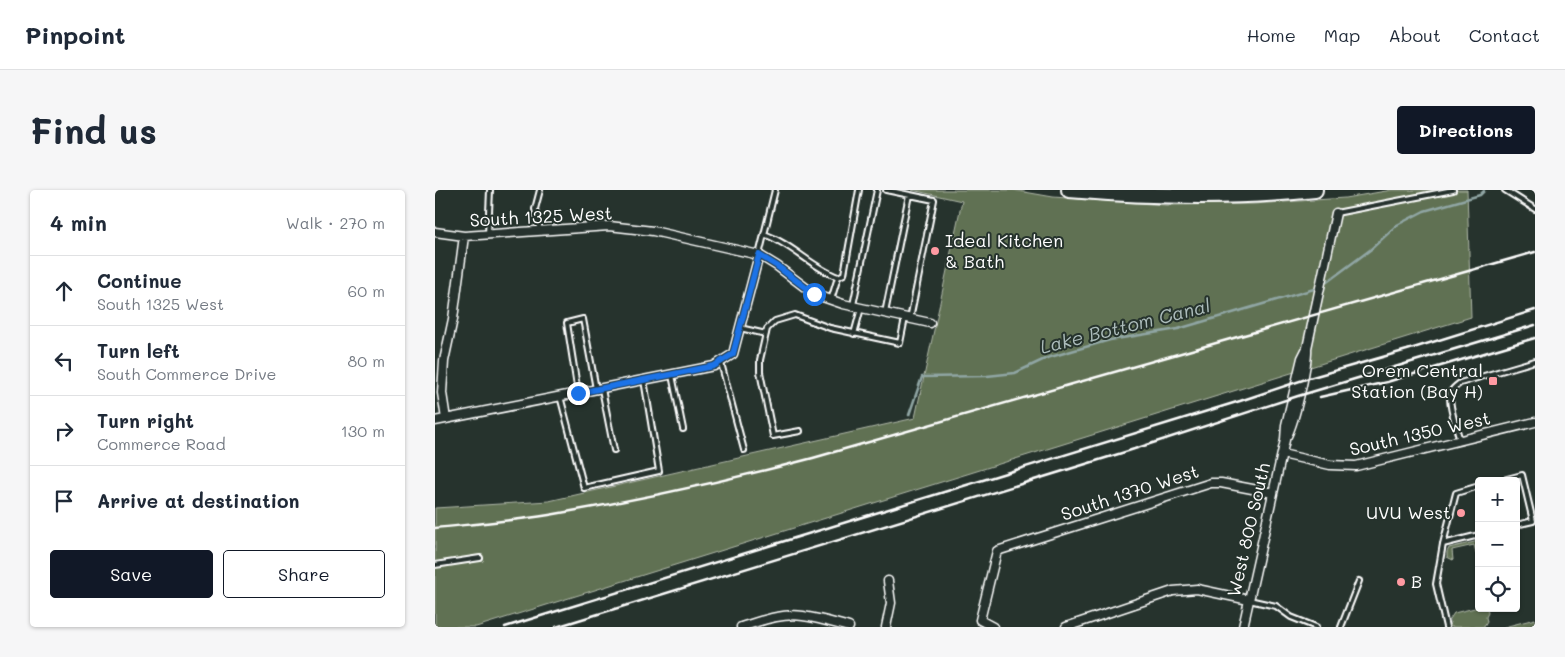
<!DOCTYPE html>
<html lang="en">
<head>
<meta charset="utf-8">
<style>
	:root { --surface:#fff; --page:#f6f6f7; --text:#1f2937; --muted:#747a83; --line:#e0e1e3; --accent:#111827 }
	body { margin:0; font-family:Mali,sans-serif; background:var(--page); color:var(--text) }
	.controls { position:absolute; right:15px; bottom:15px; display:grid; overflow:hidden; border-radius:5px; box-shadow:0 1px 4px #0004 }
	.controls button { width:45px; height:45px; display:grid; place-items:center; padding:0; border:0; border-bottom:1px solid var(--line); background:var(--surface); color:var(--text); font:25px sans-serif }
	.stop { position:absolute; width:15px; height:15px; margin:-11px; border:4px solid #1a73e8; border-radius:50%; background:#fff }
	.stop.end { background:#1a73e8; border-color:#fff; box-shadow:0 1px 5px #0008 }
	.list { margin:0; padding:0; list-style:none }
	h2 { display:flex; justify-content:space-between; align-items:center; height:65px; margin:0; padding:0 20px; font-size:21px }
	h2 small { font-size:16px; font-weight:400; color:var(--muted) }
	.list li { display:grid; grid-template-columns:32px 1fr auto; gap:15px; align-items:center; box-sizing:border-box; height:70px; padding:0 20px; border-top:1px solid var(--line) }
	.list b { display:block; font-size:19px; white-space:nowrap }
	.list p { margin:0; font-size:16px; white-space:nowrap; color:var(--muted) }
	.list em { font-size:16px; font-style:normal; color:var(--muted) }
	.actions { display:flex; gap:10px; padding:15px 20px }
	.actions a { flex:1; padding:11px 0; border:1px solid var(--accent); border-radius:5px; text-align:center; font-size:18px; color:var(--accent) }
	.actions .main { background:var(--accent); color:#fff }
	.icon { flex:none; width:28px; height:28px; fill:none; stroke:currentColor; stroke-width:2; stroke-linecap:round; stroke-linejoin:round }
	.map { position:relative; flex:none; width:1100px; height:437px; overflow:hidden; border-radius:5px }
	header { display:flex; align-items:center; gap:30px; box-sizing:border-box; height:70px; padding:0 25px; background:var(--surface); border-bottom:1px solid var(--line) }
	header strong { font-size:24px }
	nav { display:flex; gap:28px; margin-inline-start:auto; font-size:18px }
	.intro { display:flex; align-items:center; justify-content:space-between; box-sizing:border-box; height:120px; padding:0 30px }
	h1 { margin:0; font-size:35px }
	.button { padding:12px 22px; border-radius:5px; background:var(--accent); color:#fff; font-size:18px; font-weight:700 }
	main { display:flex; gap:30px; padding:0 30px }
	aside { flex:1; background:var(--surface); border-radius:5px; box-shadow:0 1px 4px #0004 }
	.map>svg:first-child { display:block }
</style>
</head>
<body>
<header>
<strong>Pinpoint</strong>
<nav><a>Home</a><a>Map</a><a>About</a><a>Contact</a></nav>
</header>
<div class="intro"><h1>Find us</h1><a class="button">Directions</a></div>
<main>
<aside>
<h2>4 min<small>Walk · 270 m</small></h2>
<ul class="list">
<li><svg class="icon" aria-label="ahead" viewBox="0 0 24 24"><path d="M12 20V5M6 11l6-6 6 6"/></svg><div><b>Continue</b><p>South 1325 West</p></div><em>60 m</em></li>
<li><svg class="icon" aria-label="left" viewBox="0 0 24 24"><path d="M17 20v-9H6M10 6l-5 5 5 5"/></svg><div><b>Turn left</b><p>South Commerce Drive</p></div><em>80 m</em></li>
<li><svg class="icon" aria-label="right" viewBox="0 0 24 24"><path d="M7 20v-9h11M14 6l5 5-5 5"/></svg><div><b>Turn right</b><p>Commerce Road</p></div><em>130 m</em></li>
<li><svg class="icon" aria-label="arrive" viewBox="0 0 24 24"><path d="M6 21V4h12l-3 4 3 4H6"/></svg><div><b>Arrive at destination</b></div></li>
</ul>
<div class="actions"><a class="main">Save</a><a>Share</a></div>
</aside>
<div class="map">
<svg width="1100" height="437" viewBox="0 0 1100 437">
	<rect width="100%" height="100%" fill="#26332d"/>
	<filter id="ink" filterUnits="userSpaceOnUse"><feTurbulence type="fractalNoise" baseFrequency=".02" numOctaves="2"/><feDisplacementMap in="SourceGraphic" scale="10" xChannelSelector="R" yChannelSelector="G"/><feConvolveMatrix kernelMatrix="1 2 1 2 8 2 1 2 1" color-interpolation-filters="sRGB"/></filter>
	<g filter="url(#ink)">
		<path fill="#607153" stroke="#b0b8a9" d="M477,0H578L618,7L731,15L818,14L910,8L957,0H1032L1036,127L41,437H0V318L114,311L480,228L527,11Z
			M1044,351V365L1041,363L1039,355L1017,360L1018,370L1012,367V362L1014,358Z
			M1044,417L1052,418L1053,423L1051,427L1052,432L1049,437H1015V429L1019,423Z
			M1100,429V437H1069Z"/>
		<g fill="none" stroke-linecap="round" stroke-linejoin="round">
			<path stroke="#90a6a4" stroke-width="2.5" d="M892,92L935,60L962,35L989,21L1045,5L1049,1
				M474,225L487,187L552,186L580,183L612,168L675,150L743,139L879,99"/>
			<g stroke="#fff" stroke-width="8">
				<path id="lane" d="M105,0L100,19L105,41
					M451,0L499,10L475,129
					M1070,0L1100,19
					M901,23L1018,0
					M329,44C357,54 376,77 403,87L396,110
					M53,45L55,0
					M324,65L340,0
					M403,87L409,84L424,0
					M418,115L442,0
					M450,123L474,5
					M305,138L331,144
					M419,144L426,118
					M286,173L309,260
					M237,185L248,239
					M167,199L179,260
					M143,203L132,133L148,129L161,199
					M125,206L149,298L224,281L209,190
					M365,241L338,246L325,182V170L332,139L340,131L360,125L395,138L465,153L470,128
					M1025,251C1022,239 1012,212 1016,202C1018,198 1021,196 1025,193L1100,171
					M1064,291L1087,285L1098,331
					M1081,335L1098,331
					M1008,354L1044,345
					M0,375L45,368
					M814,410L841,416L856,427L881,437
					M906,437L924,391
					M1011,437L1001,394L1008,354L1021,303L1044,296"/>
			</g>
			<g stroke="#fff" stroke-width="11">
				<path id="street" d="M0,42L29,46L174,36L218,41L324,65L342,76L379,104L408,114L495,133
					M11,229L7,203L9,171L18,129L29,46
					M0,231L279,176L298,164L324,65
					M852,246C860,230 873,175 872,158L901,23
					M847,264L895,275L921,276L1100,232
					M306,437C326,431 346,423 368,426C383,428 399,433 414,437
					M451,437L456,413L453,391
					M558,437L545,430L562,361L776,293H786L838,303
					M631,437L738,401L762,399L814,410
					M808,437L850,250L851,235L867,168L872,158"/>
			</g>
			<g stroke="#fff" stroke-width="18">
				<path id="highway" d="M634,0C716,7 798,9 880,0"/>
			</g>
			<use href="#lane" stroke="#26332d" stroke-width="4"/>
			<use href="#street" stroke="#26332d" stroke-width="8"/>
			<use href="#highway" stroke="#26332d" stroke-width="14"/>
			<path stroke="#fff" stroke-width="2.5" d="M885,207L952,192L1100,148
				M0,338C38,334 76,331 114,325C202,310 291,291 378,268L1100,62
				M70,437L805,211L874,188L972,160L1100,120
				M121,437L690,262L863,206L1100,135"/>
		</g>
	</g>
	<g fill="none" stroke-linecap="round" stroke-linejoin="round" filter="url(#ink)">
		<path stroke="#1a73e8" stroke-width="6" d="M143,203L279,176L298,164L324,65L342,76L379,104"/>
	</g>
	<g fill="#ff9aa2" stroke="#26332d" stroke-width="2">
		<circle cx="500" cy="61" r="5"/>
		<rect x="1053" y="186" width="10" height="10" rx="2.5"/>
		<circle cx="1026" cy="323" r="5"/>
		<circle cx="966" cy="392" r="5"/>
	</g>
	<g text-anchor="middle" stroke-width="4" stroke-linejoin="round" paint-order="stroke">
		<g font-size="18" fill="#fff" stroke="#26332d">
			<text transform="translate(106 27) rotate(-3)" y="6">South 1325 West</text>
			<text transform="translate(985 244) rotate(-13)" y="6">South 1350 West</text>
			<text transform="translate(695 303) rotate(-18)" y="6">South 1370 West</text>
			<text transform="translate(814 340) rotate(-77)" y="6">West 800 South</text>
		</g>
		<g font-size="18" fill="#fff" stroke="#26332d" text-anchor="start">
			<text x="510" y="57">Ideal Kitchen<tspan x="510" dy="21">&amp; Bath</tspan></text>
			<text x="1048" y="187" text-anchor="end">Orem Central<tspan x="1048" dy="21">Station (Bay H)</tspan></text>
			<text x="1016" y="329" text-anchor="end">UVU West</text>
			<text x="976" y="398">B</text>
		</g>
		<g font-size="19" font-style="italic" fill="#acbcbb" stroke="#26332d">
			<text transform="translate(690 136) rotate(-14)" y="7">Lake Bottom Canal</text>
		</g>
	</g>
</svg>
<div class="controls">
<button>+</button>
<button>−</button>
<button><svg class="icon" aria-label="locate" viewBox="0 0 24 24"><circle cx="12" cy="12" r="6"/><path d="M12 2v4M12 18v4M2 12h4M18 12h4"/></svg></button>
</div>
<div class="stop" style="left:379px;top:104px"></div>
<div class="stop end" style="left:143px;top:203px"></div>
</div>
</main>
</body>
</html>
